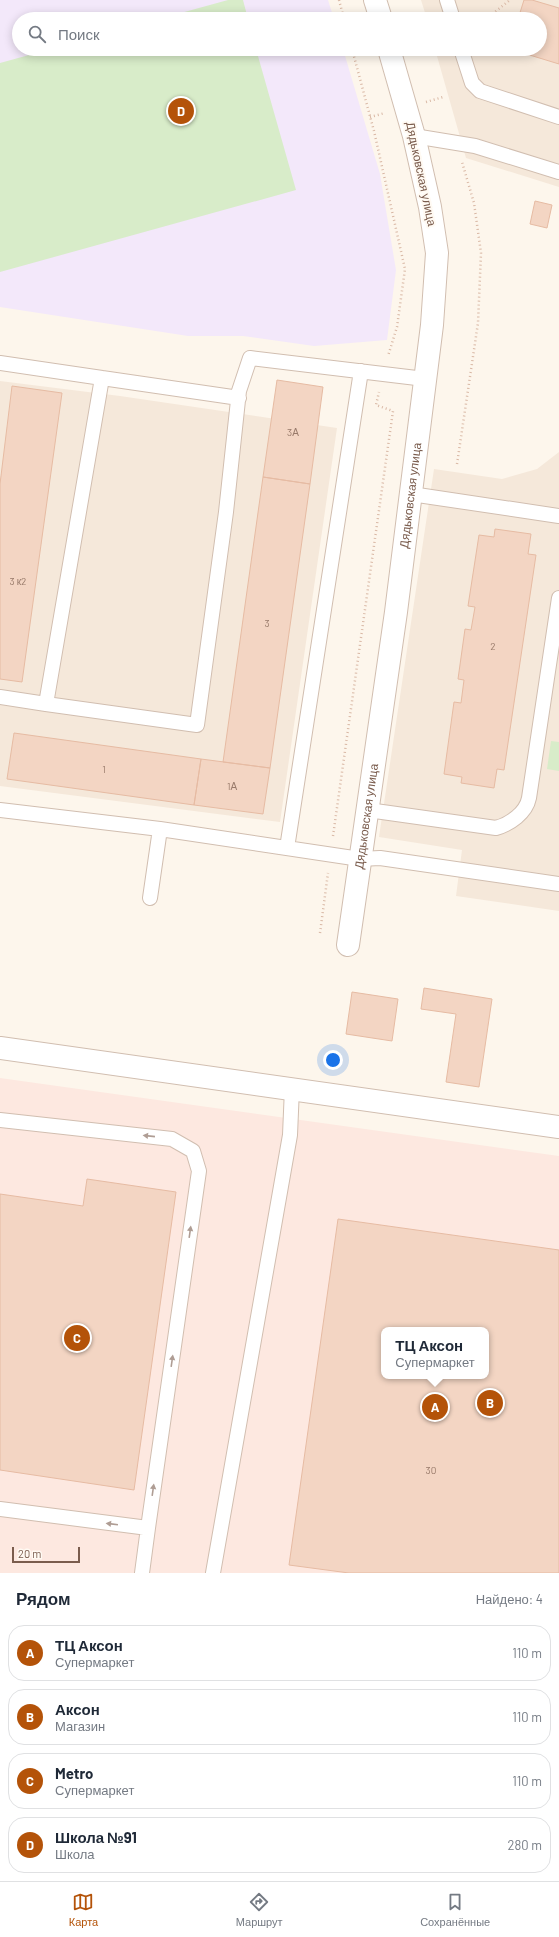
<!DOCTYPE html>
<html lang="ru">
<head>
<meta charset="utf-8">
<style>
	:root { --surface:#fff; --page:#f2f2f3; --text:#1f2937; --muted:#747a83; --line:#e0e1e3; --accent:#b45309 }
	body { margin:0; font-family:Barlow,sans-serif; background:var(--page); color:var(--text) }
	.scale { position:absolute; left:12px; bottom:10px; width:68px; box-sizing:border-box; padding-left:4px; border:2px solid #7a5c4d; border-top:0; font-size:11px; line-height:14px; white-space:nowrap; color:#7a5c4d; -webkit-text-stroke:3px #fffaf3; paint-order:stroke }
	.you { position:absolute; left:333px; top:1060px; width:14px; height:14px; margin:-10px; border:3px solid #fff; border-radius:50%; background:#1a73e8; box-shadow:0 0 0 6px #1a73e833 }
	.badge { display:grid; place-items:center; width:26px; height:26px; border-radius:50%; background:var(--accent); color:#fff; font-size:13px; font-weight:700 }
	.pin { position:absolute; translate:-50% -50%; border:2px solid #fff; box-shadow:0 1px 4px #0006 }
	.popup { position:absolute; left:381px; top:1327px; width:108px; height:52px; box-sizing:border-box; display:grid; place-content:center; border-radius:8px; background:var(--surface); filter:drop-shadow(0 1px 3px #0005); font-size:13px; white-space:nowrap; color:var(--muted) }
	.popup b { font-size:15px; color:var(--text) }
	.popup::after { content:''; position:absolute; left:50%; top:100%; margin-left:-8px; border:8px solid transparent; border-top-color:var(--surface) }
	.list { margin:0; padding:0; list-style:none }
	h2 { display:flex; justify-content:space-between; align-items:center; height:52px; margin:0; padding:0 16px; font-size:17px }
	h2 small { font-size:13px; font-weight:400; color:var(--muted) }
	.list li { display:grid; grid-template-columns:26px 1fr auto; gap:12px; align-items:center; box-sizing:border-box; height:56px; margin:0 8px 8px; padding:0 8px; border:1px solid var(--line); border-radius:16px }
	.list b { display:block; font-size:15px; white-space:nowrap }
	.list p { margin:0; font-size:13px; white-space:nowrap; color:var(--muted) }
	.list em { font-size:13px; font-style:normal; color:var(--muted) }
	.icon { flex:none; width:22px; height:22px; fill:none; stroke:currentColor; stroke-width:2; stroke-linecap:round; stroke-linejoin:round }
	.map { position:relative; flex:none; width:559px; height:1573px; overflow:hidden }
	.search { position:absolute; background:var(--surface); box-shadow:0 2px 10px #0003; left:12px; right:12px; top:12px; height:44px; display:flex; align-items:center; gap:10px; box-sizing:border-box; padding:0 14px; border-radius:22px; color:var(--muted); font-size:15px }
	.sheet { height:308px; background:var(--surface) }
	nav { display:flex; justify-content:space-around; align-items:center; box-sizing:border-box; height:56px; border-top:1px solid var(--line); background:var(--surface); font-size:11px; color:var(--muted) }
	nav a { display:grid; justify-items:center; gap:2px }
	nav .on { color:var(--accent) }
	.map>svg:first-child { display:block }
</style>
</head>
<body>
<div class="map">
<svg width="559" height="1573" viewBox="0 0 559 1573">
	<rect width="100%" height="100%" fill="#fdf6ec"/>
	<path fill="#f5e8da" d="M421,0H559V187L466,158L435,49H540V19H427Z
		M0,381L120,396L337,428L280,822L0,786Z
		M559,452V911L456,896L462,850L379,837L434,469L502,479L537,469Z"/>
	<path fill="#fde8e0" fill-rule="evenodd" d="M0,1078L559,1156V1573H0ZM384,1330H486V1376H384Z"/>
	<path fill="#f3e8fa" d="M0,0H328L334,19H19V49H343L380,174L396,270L387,340L314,346L243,336H188L0,307Z"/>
	<path fill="#d8ecc9" d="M228,0H243L248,19H159Z
		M51,49H256L296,190L0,272V63Z
		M551,741L559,742V771L547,769Z"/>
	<path fill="#f3d5c3" stroke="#e6bba3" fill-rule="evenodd" d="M524,0H532L559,8V64L510,49H540V19H518Z
		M535,201L552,205L547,228L530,224Z
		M277,380L323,387L310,484L263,477Z
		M12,386L62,393L22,682L0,679V484Z
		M263,477L310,484L270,768L223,762Z
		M495,529L531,534L528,554L536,555L504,770L497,769L494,788L461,783L462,777L444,774L454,702L461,703L464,680L458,679L465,629L471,630L475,607L468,606L479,535L494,537Z
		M14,733L201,759L194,805L7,779Z
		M201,759L270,768L263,814L194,805Z
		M424,988L492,999L479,1087L446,1082L456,1014L421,1009Z
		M352,992L398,999L392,1041L346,1034Z
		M87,1179L176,1192L134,1490L0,1470V1194L83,1206Z
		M338,1219L559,1250V1573H349L289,1565ZM384,1330H486V1376H384Z"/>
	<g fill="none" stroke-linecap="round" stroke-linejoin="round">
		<g stroke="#d1beb0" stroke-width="16">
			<path id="service" d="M447,0L453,19
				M461,49L472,83L480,91L559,117
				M414,136L475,146L559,172
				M0,363L102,378L46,704L0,697
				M102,378L239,398
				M411,494L559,516
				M46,704L197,725L226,512L239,391L250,358L425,379
				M0,810L160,829L150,898
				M368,810L496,828C510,824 526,813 529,798L559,598
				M160,829L360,859L380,858L559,884
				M287,848L361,371
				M0,1120L172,1139L193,1151L199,1171L148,1528
				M0,1509L148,1528L142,1573
				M213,1573L290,1135L292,1088"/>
		</g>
		<g stroke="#d1beb0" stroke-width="24">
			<g id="minor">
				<path d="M375,0L381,19"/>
				<path id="s1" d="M348,945L396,612L432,325L437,253L430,207L414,136L389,49"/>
				<path d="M0,1048L559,1127"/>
			</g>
		</g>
		<path stroke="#d9b8a5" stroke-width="2.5" stroke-dasharray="1 3" stroke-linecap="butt" d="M339,0L344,19
			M486,19L510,0
			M352,49L374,131L405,269L397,327L388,356
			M426,102L443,97
			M370,117L385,113
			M457,464L478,323L481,253L474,203L462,162
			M333,836L393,411L376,405L379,392
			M320,933L328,873"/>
		<use href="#service" stroke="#fff" stroke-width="14"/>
		<use href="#minor" stroke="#fff" stroke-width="22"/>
	</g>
	<defs><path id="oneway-solid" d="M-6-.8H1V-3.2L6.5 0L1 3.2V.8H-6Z"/></defs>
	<g fill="#af9d94">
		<use href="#oneway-solid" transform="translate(149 1136) rotate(-174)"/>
		<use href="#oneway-solid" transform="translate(190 1232) rotate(-82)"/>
		<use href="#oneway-solid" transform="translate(172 1361) rotate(-82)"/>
		<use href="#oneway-solid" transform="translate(153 1490) rotate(-82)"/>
		<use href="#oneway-solid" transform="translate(112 1524) rotate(-173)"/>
	</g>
	<g text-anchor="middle" stroke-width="4" stroke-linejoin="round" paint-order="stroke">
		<g font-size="10" fill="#987a6a">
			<text x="293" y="436">3А</text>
			<text x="18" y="585">3 к2</text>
			<text x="267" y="627">3</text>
			<text x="493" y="650">2</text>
			<text x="104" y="773">1</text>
			<text x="232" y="790">1А</text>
			<text x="431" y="1474">30</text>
		</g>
		<g font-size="12" fill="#7a5c4d" stroke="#fffaf3">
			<text transform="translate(421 174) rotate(78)" y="4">Дядьковская улица</text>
			<text dy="4" stroke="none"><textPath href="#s1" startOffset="454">Дядьковская улица</textPath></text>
			<text dy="4" stroke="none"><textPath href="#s1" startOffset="130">Дядьковская улица</textPath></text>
		</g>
	</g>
</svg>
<div class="scale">20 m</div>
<div class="you"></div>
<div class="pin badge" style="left:435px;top:1407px">A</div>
<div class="popup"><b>ТЦ Аксон</b>Супермаркет</div>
<div class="pin badge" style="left:490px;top:1403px">B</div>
<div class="pin badge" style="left:77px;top:1338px">C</div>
<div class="pin badge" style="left:181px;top:111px">D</div>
<div class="search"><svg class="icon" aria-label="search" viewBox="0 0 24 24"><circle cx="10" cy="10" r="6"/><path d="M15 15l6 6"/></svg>Поиск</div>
</div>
<section class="sheet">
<h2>Рядом<small>Найдено: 4</small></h2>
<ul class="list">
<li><span class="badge">A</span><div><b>ТЦ Аксон</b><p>Супермаркет</p></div><em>110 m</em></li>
<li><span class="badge">B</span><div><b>Аксон</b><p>Магазин</p></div><em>110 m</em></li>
<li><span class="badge">C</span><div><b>Metro</b><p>Супермаркет</p></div><em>110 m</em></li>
<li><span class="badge">D</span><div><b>Школа №91</b><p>Школа</p></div><em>280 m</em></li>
</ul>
</section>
<nav>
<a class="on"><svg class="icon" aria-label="map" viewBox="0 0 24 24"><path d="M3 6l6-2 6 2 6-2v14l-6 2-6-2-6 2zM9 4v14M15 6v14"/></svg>Карта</a>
<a><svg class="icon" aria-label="directions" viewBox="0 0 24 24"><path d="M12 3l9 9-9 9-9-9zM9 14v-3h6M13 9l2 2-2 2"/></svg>Маршрут</a>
<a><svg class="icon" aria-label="saved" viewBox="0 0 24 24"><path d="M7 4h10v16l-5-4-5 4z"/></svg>Сохранённые</a>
</nav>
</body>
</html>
